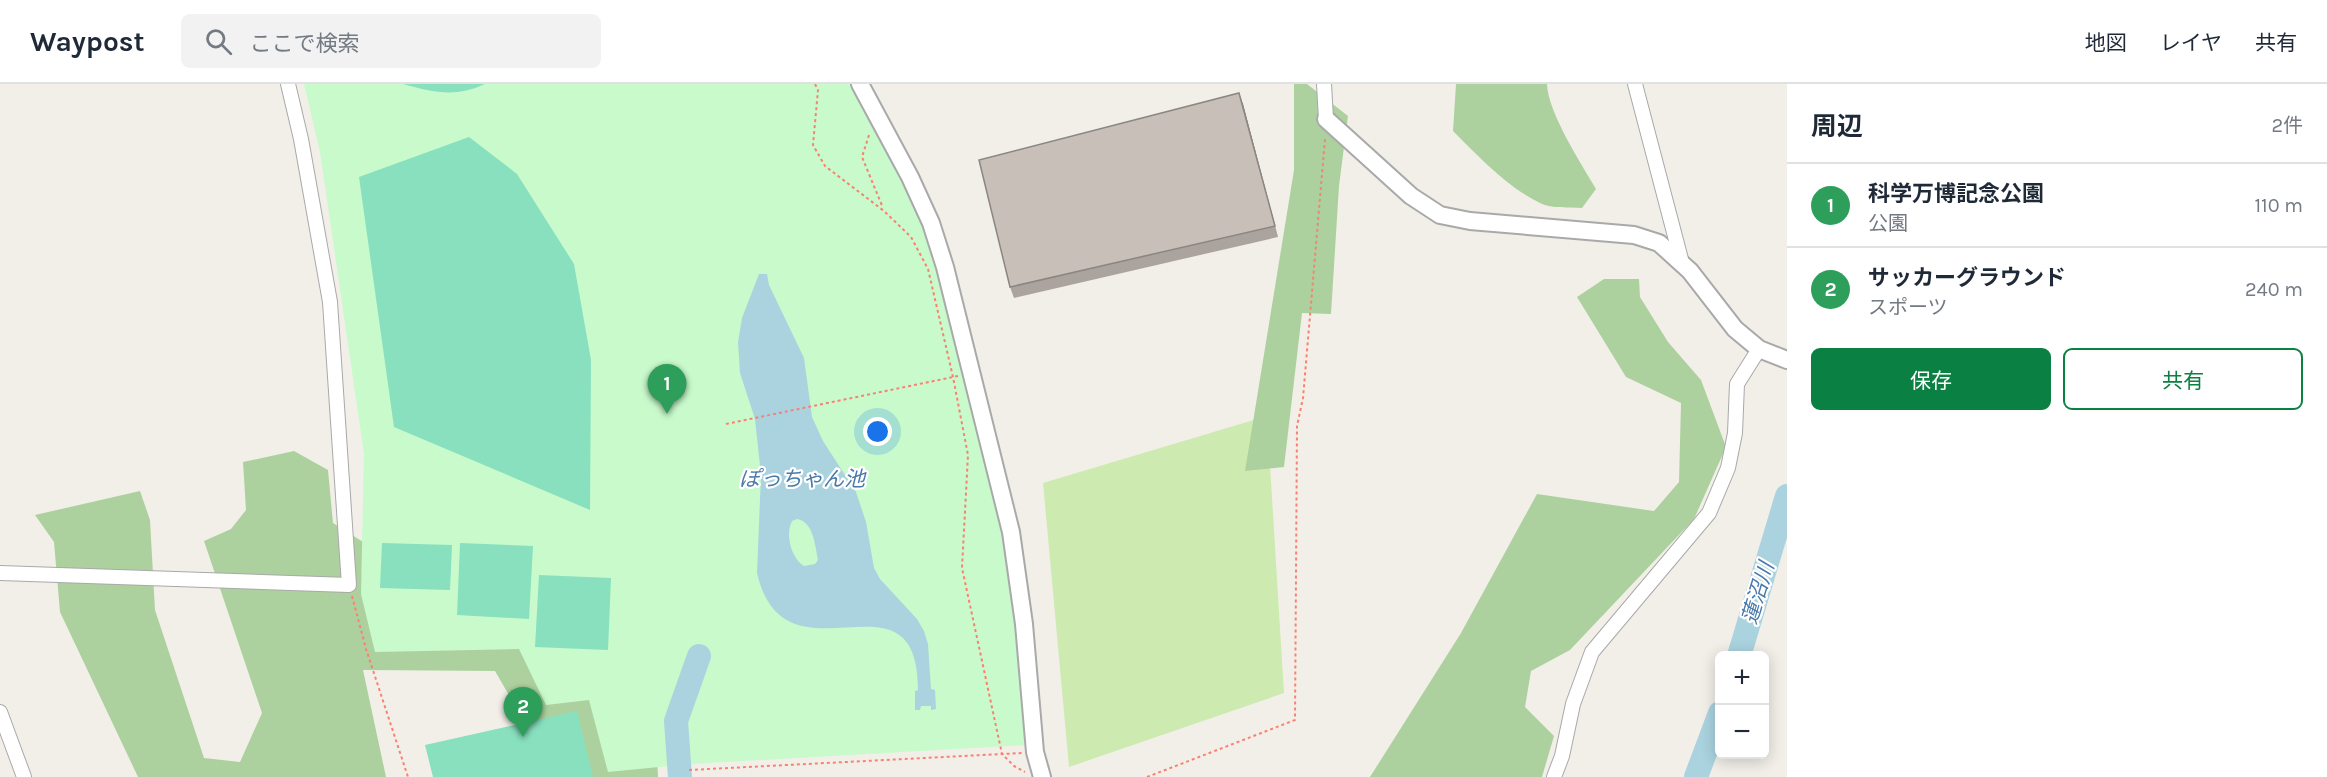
<!DOCTYPE html>
<html lang="ja">
<head>
<meta charset="utf-8">
<style>
	:root { --surface:#fff; --page:#f2f2f3; --text:#1f2937; --muted:#747a83; --line:#e0e1e3; --accent:#0b8043 }
	body { margin:0; font-family:Karla,"Noto Sans JP",sans-serif; background:var(--page); color:var(--text) }
	.controls { position:absolute; right:18px; bottom:18px; display:grid; overflow:hidden; border-radius:9px; box-shadow:0 3px 15px #0003 }
	.controls button { width:54px; height:54px; display:grid; place-items:center; padding:0; border:0; border-bottom:2px solid var(--line); background:var(--surface); color:var(--text); font:30px sans-serif }
	.you { position:absolute; left:878px; top:348px; width:21px; height:21px; margin:-15px; border:4px solid #fff; border-radius:50%; background:#1a73e8; box-shadow:0 0 0 9px #1a73e833 }
	.badge { display:grid; place-items:center; width:39px; height:39px; border-radius:50%; background:var(--accent); color:#fff; font-size:20px; font-weight:700 }
	.pin { position:absolute; translate:-50% -50px; filter:drop-shadow(0 2px 3px #0008) }
	.pin::after { content:''; position:absolute; top:32px; width:21px; height:18px; background:inherit; clip-path:polygon(0 0,100% 0,50% 100%) }
	.list { margin:0; padding:0; list-style:none }
	h2 { display:flex; justify-content:space-between; align-items:center; height:78px; margin:0; padding:0 24px; font-size:26px }
	h2 small { font-size:20px; font-weight:400; color:var(--muted) }
	.list li { display:grid; grid-template-columns:39px 1fr auto; gap:18px; align-items:center; box-sizing:border-box; height:84px; padding:0 24px; border-top:2px solid var(--line) }
	.list b { display:block; font-size:22px; white-space:nowrap }
	.list p { margin:0; font-size:20px; white-space:nowrap; color:var(--muted) }
	.list em { font-size:20px; font-style:normal; color:var(--muted) }
	.actions { display:flex; gap:12px; padding:18px 24px }
	.actions a { flex:1; padding:14px 0; border:2px solid var(--accent); border-radius:9px; text-align:center; font-size:21px; color:var(--accent) }
	.actions .main { background:var(--accent); color:#fff }
	.icon { flex:none; width:33px; height:33px; fill:none; stroke:currentColor; stroke-width:2; stroke-linecap:round; stroke-linejoin:round }
	.map { position:relative; flex:none; width:1787px; height:693px; overflow:hidden }
	header { display:flex; align-items:center; gap:36px; box-sizing:border-box; height:84px; padding:0 30px; background:var(--surface); border-bottom:2px solid var(--line) }
	header strong { font-size:28px }
	nav { display:flex; gap:33px; margin-inline-start:auto; font-size:21px }
	.search { width:420px; height:54px; background:var(--page); display:flex; align-items:center; gap:15px; box-sizing:border-box; padding:0 21px; border-radius:9px; color:var(--muted); font-size:22px }
	main { display:flex }
	aside { flex:1; background:var(--surface) }
	.map>svg:first-child { display:block }
</style>
</head>
<body>
<header>
<strong>Waypost</strong>
<div class="search"><svg class="icon" aria-label="search" viewBox="0 0 24 24"><circle cx="10" cy="10" r="6"/><path d="M15 15l6 6"/></svg>ここで検索</div>
<nav><a>地図</a><a>レイヤ</a><a>共有</a></nav>
</header>
<main>
<div class="map">
<svg width="1787" height="693" viewBox="0 0 1787 693">
	<rect width="100%" height="100%" fill="#f2efe9"/>
	<path fill="#cdebb0" d="M1267,332L1284,609L1069,683L1043,399Z"/>
	<path fill="#add19e" d="M1294,0H1307L1348,32L1339,102L1331,230L1302,229L1284,383L1245,387L1294,86Z
		M1456,0H1547C1548,29 1581,79 1596,105L1582,124C1569,123 1552,125 1540,119C1508,104 1478,72 1453,47Z
		M1604,195H1639L1640,213L1668,258L1701,296L1726,363L1694,435L1570,566L1531,587L1525,623L1554,652L1542,693H1370L1461,549L1537,410L1654,427L1679,398L1681,319L1626,293L1577,213Z
		M294,367L328,386L333,439L371,463L441,520L655,630L658,693H590L581,645L525,639L495,587L363,586L386,693H138L60,528L54,458L35,431L140,407L150,436L155,526L204,674L240,678L262,629L204,457L231,445L246,426L243,378Z"/>
	<path fill="#c8facc" d="M304,0H851L895,78L924,139L938,186L996,416L1015,516L1028,661L690,680L608,688L589,616L546,621L519,565L375,568L361,510L364,370L320,68Z"/>
	<path fill="#88e0be" d="M403,0H485C455,14 433,8 403,0Z
		M469,53L517,90L574,180L591,276L590,426L394,343L359,93Z
		M382,459L452,461L450,506L380,504Z
		M460,459L533,462L529,535L457,531Z
		M539,491L611,494L608,566L535,563Z
		M577,627L593,693H433L425,661Z"/>
	<path fill="#aad3df" fill-rule="evenodd" d="M759,190H767L769,201L804,274L812,333L823,357L856,408L866,438L874,484L880,495L917,535L924,547L928,560L931,605L935,606L936,625L931,626V622H921L920,626H915V607L918,606C918,475 785,609 757,489L761,391L755,335L740,289L738,258L742,234ZM797,435C814,438 815,462 818,476L815,480L804,482C791,474 785,451 792,437Z"/>
	<g fill="none" stroke-linecap="round" stroke-linejoin="round">
		<path stroke="#aad3df" stroke-width="24" d="M1739,572L1787,412
			M680,693L676,637L699,572
			M1696,693L1720,629"/>
		<g stroke="#a9a9a9" stroke-width="16">
			<path id="minor" d="M1324,0L1326,35
				M1635,0L1682,179
				M0,489L349,501L330,218L301,55L288,0
				M0,628L24,693
				M1554,693L1562,672L1573,620L1592,568L1709,429L1728,384L1735,349L1737,300L1759,265"/>
		</g>
		<g stroke="#a9a9a9" stroke-width="20">
			<path id="tertiary" d="M860,0L910,93L931,139L945,183L1011,448L1024,540L1035,668L1042,693
				M1326,35L1411,112L1440,131L1470,137L1634,151L1659,159L1690,187L1735,245L1759,265L1787,276"/>
		</g>
		<path stroke="#fa8072" stroke-width="2" stroke-dasharray="3 3" stroke-linecap="butt" d="M815,0L818,6L813,61L825,82L884,127L911,153L928,185L953,293L968,371L962,484L1002,670L1014,682L1025,688
			M869,51L862,73L883,124
			M726,340L958,292
			M352,512L366,565L408,693
			M689,686L1022,669
			M1147,693L1295,636L1297,342L1303,314L1325,55"/>
		<use href="#minor" stroke="#fff" stroke-width="14"/>
		<use href="#tertiary" stroke="#fff" stroke-width="16"/>
	</g>
	<path fill="#aba49e" d="M1243,20L1278,153L1014,214L1010,203Z"/>
	<path fill="#8b8681" d="M1239,9L1243,20L1278,153L1275,142Z"/>
	<path fill="#c7bfb8" stroke="#8b8681" stroke-width="1.5" d="M1239,9L1275,142L1010,203L979,76Z"/>
	<g text-anchor="middle" stroke-width="4.5" stroke-linejoin="round" paint-order="stroke">
		<g font-size="21" font-style="italic" fill="#4a7aab" stroke="#fff">
			<text x="802" y="402">ぽっちゃん池</text>
			<text transform="translate(1758 509) rotate(-73)" y="7">蓮沼川</text>
		</g>
	</g>
</svg>
<div class="controls">
<button>+</button>
<button>−</button>
</div>
<div class="you"></div>
<div class="pin badge" style="left:667px;top:330px;background:#2e9e5b">1</div>
<div class="pin badge" style="left:523px;top:653px;background:#2e9e5b">2</div>
</div>
<aside>
<h2>周辺<small>2件</small></h2>
<ul class="list">
<li><span class="badge" style="background:#2e9e5b">1</span><div><b>科学万博記念公園</b><p>公園</p></div><em>110 m</em></li>
<li><span class="badge" style="background:#2e9e5b">2</span><div><b>サッカーグラウンド</b><p>スポーツ</p></div><em>240 m</em></li>
</ul>
<div class="actions"><a class="main">保存</a><a>共有</a></div>
</aside>
</main>
</body>
</html>
